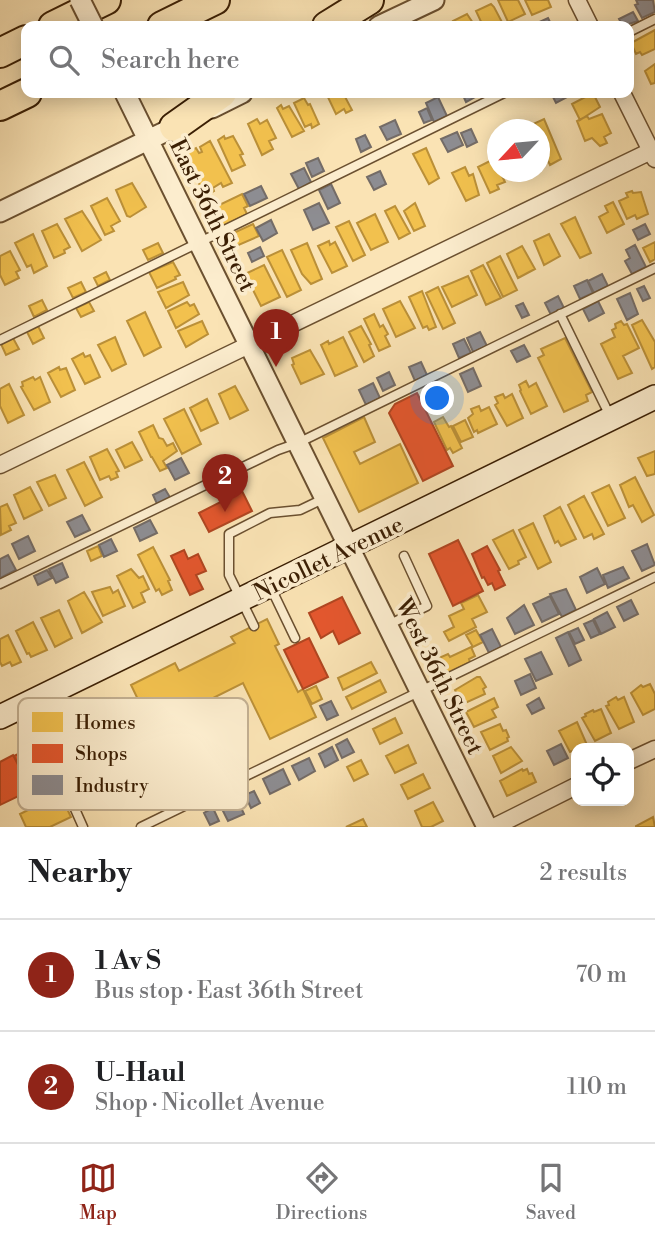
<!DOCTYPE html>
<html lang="en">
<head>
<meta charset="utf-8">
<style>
	:root { --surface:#fff; --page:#f6f6f6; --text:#202124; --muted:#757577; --line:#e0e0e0; --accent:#8f2418 }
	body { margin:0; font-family:"Libre Bodoni",serif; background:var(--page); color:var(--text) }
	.controls { position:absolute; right:21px; bottom:21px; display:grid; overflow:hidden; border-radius:14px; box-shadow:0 4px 18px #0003 }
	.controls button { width:63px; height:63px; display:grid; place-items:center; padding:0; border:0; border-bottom:2px solid var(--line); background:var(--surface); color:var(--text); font:35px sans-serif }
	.compass { position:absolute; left:487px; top:119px; width:63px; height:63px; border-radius:50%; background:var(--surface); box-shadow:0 4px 18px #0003; rotate:244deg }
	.you { position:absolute; left:438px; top:399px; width:24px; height:24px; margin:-18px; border:5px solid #fff; border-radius:50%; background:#1a73e8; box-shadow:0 0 0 10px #1a73e833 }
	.badge { display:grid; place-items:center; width:46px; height:46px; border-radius:50%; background:var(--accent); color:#fff; font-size:23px; font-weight:700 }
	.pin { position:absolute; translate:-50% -58px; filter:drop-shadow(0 2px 4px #0008) }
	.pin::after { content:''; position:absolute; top:37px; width:24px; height:21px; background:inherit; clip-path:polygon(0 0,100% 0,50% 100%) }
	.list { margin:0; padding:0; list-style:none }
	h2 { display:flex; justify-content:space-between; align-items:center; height:91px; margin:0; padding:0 28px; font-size:30px }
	h2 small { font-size:23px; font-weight:400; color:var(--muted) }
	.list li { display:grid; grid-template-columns:46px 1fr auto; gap:21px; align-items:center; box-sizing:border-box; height:112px; padding:0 28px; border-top:2px solid var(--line) }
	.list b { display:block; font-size:26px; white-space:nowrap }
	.list p { margin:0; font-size:23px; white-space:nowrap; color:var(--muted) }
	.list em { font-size:23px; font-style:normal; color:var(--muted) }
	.icon { flex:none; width:38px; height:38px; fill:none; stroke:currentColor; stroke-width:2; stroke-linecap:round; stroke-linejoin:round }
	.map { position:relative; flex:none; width:655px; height:827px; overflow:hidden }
	.search { position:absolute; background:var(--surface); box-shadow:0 4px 18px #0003; left:21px; right:21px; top:21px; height:77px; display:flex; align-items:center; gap:18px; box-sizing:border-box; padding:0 24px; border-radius:14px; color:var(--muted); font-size:26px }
	.sheet { height:315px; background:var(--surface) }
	nav { display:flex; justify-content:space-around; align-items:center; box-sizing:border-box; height:98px; border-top:2px solid var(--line); background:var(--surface); font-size:19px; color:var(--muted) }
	nav a { display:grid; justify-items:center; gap:4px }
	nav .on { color:var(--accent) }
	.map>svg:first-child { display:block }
</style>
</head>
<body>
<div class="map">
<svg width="655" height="827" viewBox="0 0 655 827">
	<rect width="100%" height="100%" fill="#fae3b4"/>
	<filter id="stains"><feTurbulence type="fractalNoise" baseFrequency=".00286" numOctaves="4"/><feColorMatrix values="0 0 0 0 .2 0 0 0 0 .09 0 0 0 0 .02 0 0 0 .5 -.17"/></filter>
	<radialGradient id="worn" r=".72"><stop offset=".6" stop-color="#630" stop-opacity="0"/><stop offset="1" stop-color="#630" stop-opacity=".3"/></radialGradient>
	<path fill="#f2c14e" stroke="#bb9038" stroke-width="2" d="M498,0H518L525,14L508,22Z
		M525,0H548L551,7L532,15Z
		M491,4L494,7L504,26H483L476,11Z
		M467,14L475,26H455L453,21Z
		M655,30V49L642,55L640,52L636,54L631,43Z
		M655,64V83L651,84L645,71Z
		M326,93H343L352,110L346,113L344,109L336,114Z
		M589,95L590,97L594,95L600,107L580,120L572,104Z
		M304,98L308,105L310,104L319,124L312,128L311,124L305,127L294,103Z
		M281,105L283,109L289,106L304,131L292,137L277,108Z
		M602,114L611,133L604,137L607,143L600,146L592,138L585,141L577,121L587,116L589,119Z
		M257,119L260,124L267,120L276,138L269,141L273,149L262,155L248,124Z
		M544,119L561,159L550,165L540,143V130H533L531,125Z
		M224,136L225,139L233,136L243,154L240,155L245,165L232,171L218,140Z
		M210,141L232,183L223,187L221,183L213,188L214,191L205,196L185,154L196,148L199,153L202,152L200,147Z
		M426,148L439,178L429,184L413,154Z
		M494,159L498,172H500L505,182L497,185L499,189L490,193L478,167Z
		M465,167L469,176L473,174L479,195L466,201L452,173Z
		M514,172H536L518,180Z
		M132,183L146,207L130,217L127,216L116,190Z
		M632,191L633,193L641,192L648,214L637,219L635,215L627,219L619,201L628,197L626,193Z
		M242,194L248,206L244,208L247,214L222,226L213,208Z
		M107,198L120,221L111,226L114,231L105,235L91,206Z
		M613,202L624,224L607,233L599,217L608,212L605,206Z
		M415,203L425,226L414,231L404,211Z
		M395,206L410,233L399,239L385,211Z
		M82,211L101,240L82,251L65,219Z
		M375,214L388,242L371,250L357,223Z
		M575,217L591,253L580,258L561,224Z
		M349,221L365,255L353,261L336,227Z
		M57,224L70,247L64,250L65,253L54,258L42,231Z
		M253,224L259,236L234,247L229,235Z
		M33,234L47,266L34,273L31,265L27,267L15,243Z
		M549,234L560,256L544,265L534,241Z
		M329,241L330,245L335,242L347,266L332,273L318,246Z
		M655,242V259L650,262L643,248Z
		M158,243L163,253L148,260L143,250Z
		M307,243L322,279L311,284L302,274L291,250Z
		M522,246L535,269L518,278L507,254Z
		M282,250L301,290L287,297L267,257Z
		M10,251L20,270L16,272L19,278L5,285L0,275V256Z
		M500,256L517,290L503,297L487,263Z
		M173,262L180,275L175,277L176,279L157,288L149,272Z
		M264,265L280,297L261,306L245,274Z
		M483,265L501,298L486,305L471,271Z
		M106,272L110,280L98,286L94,278Z
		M468,276L477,295L452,307L442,287Z
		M81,282L86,292L73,298L68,288Z
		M183,282L189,295L166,308L158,292Z
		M438,287L455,323L443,329L426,293Z
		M422,291L436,327L429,330L427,326L423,328L409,297Z
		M42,300L47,310L34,317L29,306Z
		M400,301L415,328L396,337L383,309Z
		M89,302L94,311L81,317L76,308Z
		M187,302L190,306L194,304L199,314L176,328L168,311Z
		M145,312L161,347L144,356L127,321Z
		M374,314L380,327L383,325L388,334L385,336L390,346L379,351L364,319Z
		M642,320L655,342V367L652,369L632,325Z
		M202,321L208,334L186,347L178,331Z
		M621,321L624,325L627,324L639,348L623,356L632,373L618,379L601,344L615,337L612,330L616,328L615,324Z
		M38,326L44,338L33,344L27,332Z
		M361,326L371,344L369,345L374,356L364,362L349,332Z
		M115,337L126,364L112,371L98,345Z
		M343,337L357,366L335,376L321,345L328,341L329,344Z
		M13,338L19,349L6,355L1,344Z
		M565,338L592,392L586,395L588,401L564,412L538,358L544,355L541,349Z
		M310,350L324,374L301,384L292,365L294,364L292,358Z
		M83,353L85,357L90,355L100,377L85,384L72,359Z
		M59,367L60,370L66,368L75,390L61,397L48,373Z
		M33,377L35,380L40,377L50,402L34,410L21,387L23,386L22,382Z
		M526,381L529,387L536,383L547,406L531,414L520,391L521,390L519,385Z
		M9,384L24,415L8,423L0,406V389Z
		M235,386L248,410L230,419L219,394Z
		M503,394L505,398L512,394L523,418L507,426L495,405L498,403L495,397Z
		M207,399L218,423L201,431L190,408Z
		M479,406L481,411L489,407L497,424L478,433L477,430L474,432L468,418L473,414L471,409Z
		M184,409L201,444L182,454L164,419Z
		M364,417L375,442L354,452L360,464L400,444L418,483L359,512L323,438Z
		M443,417L449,427L451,426L462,448L453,453L450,448L447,450L434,422Z
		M465,420L473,437L461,442L453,426Z
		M153,425L159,438L163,439L167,446L173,443L177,451L163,461L167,468L160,471L152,457H151L139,432Z
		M132,442L142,460L125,468L116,450Z
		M107,449L119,471L116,472L118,477L111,480L109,476L100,480L90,457Z
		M655,451V474L647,476L638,458Z
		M84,462L102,497L85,506L67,470Z
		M55,475L66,498L49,506L37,482Z
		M635,477L654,515L642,522L633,505L629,507L620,485Z
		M609,485L625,518L608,526L592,493Z
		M30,487L42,510L24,519L14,495Z
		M584,496L604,534L594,539L592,534L584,538L568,505Z
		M7,504L16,523L9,526L11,530L1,535L0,507Z
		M560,507L576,539L561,546L558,541L555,543L544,516Z
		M533,523L551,562L538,569L519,530Z
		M513,530L526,557L518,561L519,564L509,569L493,540Z
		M98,546L102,556L91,561L87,551Z
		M153,547L170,580L168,581L172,590L162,595L159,589L156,591L138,555Z
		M131,569L139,578L143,576L149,589L141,593L145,602L133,608L117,576Z
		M110,587L113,593L118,590L125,606L103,616L92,592Z
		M84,592L102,622L82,633L68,601Z
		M478,595L487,612L472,619L476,627L449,641L444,632L454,627L449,616L464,609L461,603Z
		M59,610L72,638L55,647L41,618Z
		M267,619L279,644L275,646L298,692L303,689L316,717L270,739L243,683L197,706L224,762L180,784L168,759L171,758L148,712L145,714L131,685L175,663L179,671L235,643L231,637Z
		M33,622L47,650L31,657L29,653L27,654L16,631Z
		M476,630L483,642L473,647L466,635Z
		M8,635L21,662L12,666L10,662L2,666L0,662V639Z
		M471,647L475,656L469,659L470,662L447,673L439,658L448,654L450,657Z
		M371,662L377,673L343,690L338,678Z
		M477,677H480L486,687L483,689L485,694L463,704L455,690Z
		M380,680L386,692L352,709L346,697Z
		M650,684L655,694V709L643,715L631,693L641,685L643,687Z
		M316,686L322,699L312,704L305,691Z
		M616,697L618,700L624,697L634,722L619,729L606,706L609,705L608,702Z
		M494,698L498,707L492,710L496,717L474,727L466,712Z
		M601,709L611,733L595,741L582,718L586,716L585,714L593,710L594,712Z
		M395,718L402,733L380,744L373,729Z
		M577,722L587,745L570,752L559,731Z
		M500,724L503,731L506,730L509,737L507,738L508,741L490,750L481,732Z
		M408,745L416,763L395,773L386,756Z
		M511,747L522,761L501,773L493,756Z
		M361,760L368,774L354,781L347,767Z
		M522,769L523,771L527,769L529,774L532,773L536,782L507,796L500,781Z
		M423,774L430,788L408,799L401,785Z
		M60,794L71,817L50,827H26L20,814Z
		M433,802L443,821L431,827H422L415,811Z
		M653,817L655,827H636V826Z
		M363,819L367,827H346Z"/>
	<path fill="#e4572e" stroke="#b14621" stroke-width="2" d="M417,393L453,466L423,481L389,413L395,404Z
		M242,491L252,511L209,532L199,513Z
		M458,540L483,591L453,606L429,554Z
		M487,546L500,570L498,571L505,585L495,590L492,583L488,585L484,577L482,578L472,554Z
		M184,550L188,559L198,554L206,571L196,575L203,589L190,595L171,556Z
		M342,597L360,633L339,644L333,631L321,638L309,613Z
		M309,638L328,677L303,689L284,650Z
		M24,751L38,780L28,785L14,756Z
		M13,755L31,790L0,805V762Z"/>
	<path fill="#8d8d92" stroke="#746c67" stroke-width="2" d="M636,0H653L655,12L642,18L635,5L638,4Z
		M633,12L638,21L623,26L619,19Z
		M548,18L552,26H536L535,24Z
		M462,93H473L475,97L466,102Z
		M551,93H568L569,96L556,103Z
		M438,97L447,116L434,122L426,103Z
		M427,108L432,120L424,123L419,112Z
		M395,120L401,134L387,140L380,127Z
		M471,129L477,142L467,147L461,133Z
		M457,132L463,145L448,152L441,139Z
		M365,135L371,147L361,152L356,139Z
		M318,158L324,171L312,177L306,163Z
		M304,168L311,182L299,189L291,174Z
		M380,171L386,184L374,190L367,177Z
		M331,184L340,203L328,209L319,190Z
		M261,186L267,198L250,206L244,194Z
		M319,203L329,223L313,230L304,210Z
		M271,220L277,233L263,241L256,228Z
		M645,224L650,234L638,240L633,230Z
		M635,245L646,267L632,274L625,261L630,258L626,250Z
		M260,247L264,256L252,262L248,253Z
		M602,274L608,286L594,293L588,281Z
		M587,280L593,293L580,299L574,286Z
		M644,286L650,298L643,301L637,289Z
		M630,293L638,314L627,320L617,299Z
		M558,296L564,308L551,315L545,303Z
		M598,301L604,313L589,321L583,309Z
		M523,303L529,315L522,318L516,306Z
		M480,332L487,346L473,352L467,338Z
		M464,339L471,353L459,358L453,344Z
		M524,345L530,356L517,362L511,351Z
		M421,362L427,375L415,381L409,367Z
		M473,368L481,386L468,392L460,374Z
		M389,372L395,385L383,391L377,378Z
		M373,383L380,398L366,405L359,390Z
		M441,384L447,396L440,399L434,387Z
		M181,458L189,473L175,480L167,465Z
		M165,489L171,499L158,506L153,495Z
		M82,515L90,530L75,537L67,522Z
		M150,520L157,533L140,541L134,528Z
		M28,536L35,551L19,559L12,544Z
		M111,539L117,551L104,557L99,545Z
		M647,544L655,565L642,571L632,551Z
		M8,555L16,570L0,578V559Z
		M62,563L68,577L56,583L49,569Z
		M623,567L629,578L608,588L603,575Z
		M597,568L605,584L587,593L580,577Z
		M47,570L52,578L38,585L34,576Z
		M566,589L576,610L562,617L550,594Z
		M550,596L559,614L542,622L533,604Z
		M631,600L638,614L624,621L617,607Z
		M524,605L534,625L515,634L507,618Z
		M607,612L615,627L601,634L594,619Z
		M593,620L600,634L591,638L584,624Z
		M578,628L584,640L575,644L569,632Z
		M492,629L501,647L489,653L480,635Z
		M568,632L581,660L569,666L556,638Z
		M541,652L552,674L536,681L525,659Z
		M530,674L536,688L521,695L515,681Z
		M539,698L544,708L532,714L527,705Z
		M331,701L338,715L327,720L320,706Z
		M347,739L354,752L342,758L336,745Z
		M561,744L568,758L554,765L547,751Z
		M332,747L338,760L325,767L319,754Z
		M309,758L315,771L299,780L292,766Z
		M283,769L290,784L270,794L263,779Z
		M254,791L260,803L251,808L245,795Z
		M235,795L244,814L228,821L219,803Z
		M213,808L219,821L210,825L204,813Z"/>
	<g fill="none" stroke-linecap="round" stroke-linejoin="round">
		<g stroke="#6b5030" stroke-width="11">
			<path id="service" d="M629,32L655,19
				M560,314L610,416
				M0,340L504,93
				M0,584L278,450L298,443L655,268
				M270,586L295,638
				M388,625L427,606L404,556
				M254,626L229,575V534L270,513L300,510L325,498
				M71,800L83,827
				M141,827L655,577"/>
		</g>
		<g stroke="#6b5030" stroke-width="19">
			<path id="minor" d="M577,0L590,26
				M622,93L655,159
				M0,465L655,149
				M629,761L655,749
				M494,827L576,786"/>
		</g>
		<g stroke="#6b5030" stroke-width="23">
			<path id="tertiary" d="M379,26L434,0
				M125,93L487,827
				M212,108L242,93
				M0,212L185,122"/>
		</g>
		<g stroke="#3b1f04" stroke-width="26">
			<path id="secondary" d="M0,717L655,397"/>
		</g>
		<g stroke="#3b1f04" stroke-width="32">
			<path id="motorway" d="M53,26L106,0
				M162,26L215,0
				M327,26L369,0
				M0,53L26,40
				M0,106L27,93
				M174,127L222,93"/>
		</g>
		<use href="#service" stroke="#fcedce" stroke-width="8"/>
		<use href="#minor" stroke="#fcedce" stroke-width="16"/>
		<use href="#tertiary" stroke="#fcedce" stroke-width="19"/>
		<use href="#secondary" stroke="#fcedce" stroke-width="23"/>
		<use href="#motorway" stroke="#fae3b4" stroke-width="28"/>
		<g stroke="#6b5030" stroke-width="23" stroke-linecap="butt">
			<path id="tertiary-bridge" d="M80,0L93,26"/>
		</g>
		<use href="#tertiary-bridge" stroke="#fcedce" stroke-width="19"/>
	</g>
	<g text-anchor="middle" stroke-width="7" stroke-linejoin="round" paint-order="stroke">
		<g font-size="23" fill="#3b1f04" stroke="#fcedce">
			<text transform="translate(213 215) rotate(64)" y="8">East 36th Street</text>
			<text transform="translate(328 558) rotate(-26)" y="8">Nicollet Avenue</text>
			<text transform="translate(440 676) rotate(64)" y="8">West 36th Street</text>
		</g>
	</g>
	<rect x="18" y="698" width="230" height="112" rx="10" fill="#fcedce" stroke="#c2af91" stroke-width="2"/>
	<rect x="32" y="712" width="31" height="20" fill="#f2c14e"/>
	<rect x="32" y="744" width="31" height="19" fill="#e4572e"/>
	<rect x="32" y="775" width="31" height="20" fill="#8d8d92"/>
	<g font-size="19" fill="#3b1f04">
		<text x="75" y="729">Homes</text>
		<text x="75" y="760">Shops</text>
		<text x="75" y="792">Industry</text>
	</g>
	<rect width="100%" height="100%" filter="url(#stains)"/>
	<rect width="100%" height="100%" fill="url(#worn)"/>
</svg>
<div class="controls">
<button><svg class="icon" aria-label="locate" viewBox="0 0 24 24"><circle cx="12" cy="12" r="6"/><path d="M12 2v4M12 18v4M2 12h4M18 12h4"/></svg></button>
</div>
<svg class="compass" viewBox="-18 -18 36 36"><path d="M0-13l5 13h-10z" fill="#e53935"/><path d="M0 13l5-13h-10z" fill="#757577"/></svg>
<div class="you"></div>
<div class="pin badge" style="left:276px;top:367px">1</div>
<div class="pin badge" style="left:225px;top:512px">2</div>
<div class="search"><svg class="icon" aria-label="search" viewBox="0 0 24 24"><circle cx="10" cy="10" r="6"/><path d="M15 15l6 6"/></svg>Search here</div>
</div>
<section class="sheet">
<h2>Nearby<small>2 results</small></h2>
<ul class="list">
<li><span class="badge">1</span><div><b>1 Av S</b><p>Bus stop · East 36th Street</p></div><em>70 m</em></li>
<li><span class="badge">2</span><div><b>U-Haul</b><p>Shop · Nicollet Avenue</p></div><em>110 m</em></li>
</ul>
</section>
<nav>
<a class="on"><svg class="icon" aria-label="map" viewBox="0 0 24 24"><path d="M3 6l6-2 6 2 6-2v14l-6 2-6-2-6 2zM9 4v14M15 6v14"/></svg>Map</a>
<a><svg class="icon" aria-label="directions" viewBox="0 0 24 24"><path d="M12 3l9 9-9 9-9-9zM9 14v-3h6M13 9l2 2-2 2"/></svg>Directions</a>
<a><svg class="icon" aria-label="saved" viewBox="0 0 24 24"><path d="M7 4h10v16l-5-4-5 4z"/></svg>Saved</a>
</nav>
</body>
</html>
